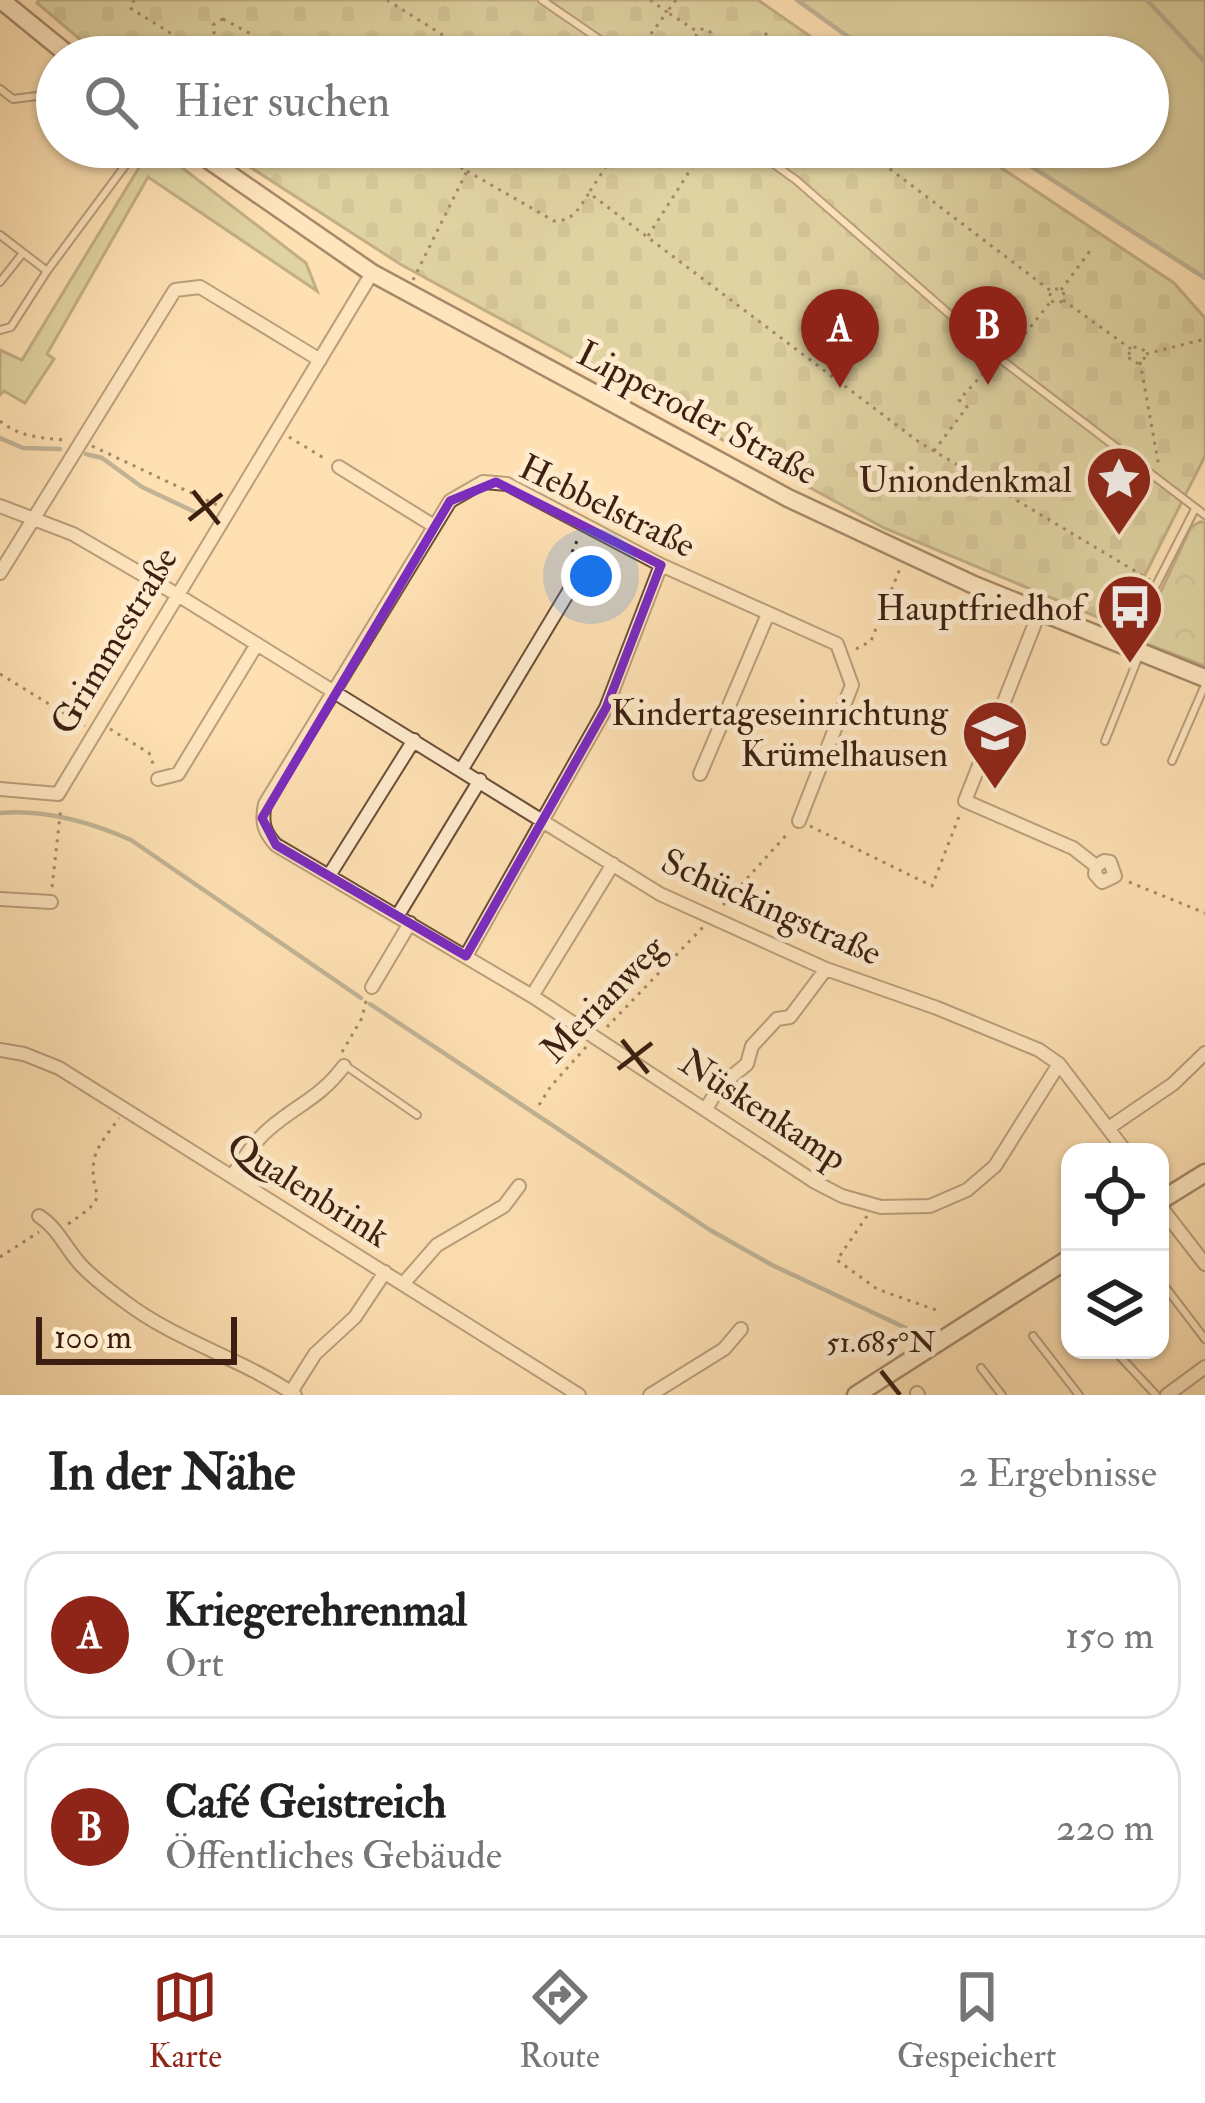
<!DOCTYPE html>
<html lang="de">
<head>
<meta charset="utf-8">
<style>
	:root { --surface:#fff; --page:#f6f6f6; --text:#222; --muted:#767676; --line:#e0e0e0; --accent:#8f2418 }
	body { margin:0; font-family:"IM FELL Double Pica",serif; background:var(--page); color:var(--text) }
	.controls { position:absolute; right:36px; bottom:36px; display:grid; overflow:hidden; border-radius:24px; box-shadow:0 3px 9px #0004 }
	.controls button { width:108px; height:108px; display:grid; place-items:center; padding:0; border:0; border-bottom:3px solid var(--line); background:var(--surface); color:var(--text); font:60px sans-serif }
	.scale { position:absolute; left:36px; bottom:30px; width:201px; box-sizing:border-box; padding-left:12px; border:6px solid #3c1f11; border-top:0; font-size:33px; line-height:42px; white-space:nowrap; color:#3c1f11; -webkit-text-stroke:9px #feebcd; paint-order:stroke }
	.you { position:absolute; left:591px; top:576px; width:42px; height:42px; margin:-30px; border:9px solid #fff; border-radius:50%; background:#1a73e8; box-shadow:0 0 0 18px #1a73e833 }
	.badge { display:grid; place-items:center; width:78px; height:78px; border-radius:50%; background:var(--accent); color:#fff; font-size:39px; font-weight:700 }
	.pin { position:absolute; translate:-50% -99px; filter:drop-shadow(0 3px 6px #0008) }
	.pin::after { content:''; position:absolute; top:63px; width:42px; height:36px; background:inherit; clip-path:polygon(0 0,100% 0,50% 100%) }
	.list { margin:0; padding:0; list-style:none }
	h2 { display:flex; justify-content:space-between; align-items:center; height:156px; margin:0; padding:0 48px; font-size:51px }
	h2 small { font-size:39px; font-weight:400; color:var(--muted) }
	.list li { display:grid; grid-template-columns:78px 1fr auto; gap:36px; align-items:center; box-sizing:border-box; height:168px; margin:0 24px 24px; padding:0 24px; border:3px solid var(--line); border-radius:36px }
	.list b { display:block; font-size:45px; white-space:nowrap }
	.list p { margin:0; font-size:39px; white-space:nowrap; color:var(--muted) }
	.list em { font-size:39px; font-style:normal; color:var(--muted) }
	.icon { flex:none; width:66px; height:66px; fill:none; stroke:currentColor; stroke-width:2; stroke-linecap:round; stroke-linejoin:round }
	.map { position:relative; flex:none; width:1205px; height:1395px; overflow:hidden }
	.search { position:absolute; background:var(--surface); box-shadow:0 3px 9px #0004; left:36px; right:36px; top:36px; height:132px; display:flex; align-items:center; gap:30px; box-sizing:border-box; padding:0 42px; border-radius:66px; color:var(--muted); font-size:45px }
	.sheet { height:540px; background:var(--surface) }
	nav { display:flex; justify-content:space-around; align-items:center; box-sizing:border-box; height:168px; border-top:3px solid var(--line); background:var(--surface); font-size:33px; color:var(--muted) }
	nav a { display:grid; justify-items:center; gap:6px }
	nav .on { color:var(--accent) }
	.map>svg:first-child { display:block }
</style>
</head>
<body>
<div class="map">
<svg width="1205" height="1395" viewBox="0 0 1205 1395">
	<defs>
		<pattern id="forest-crowns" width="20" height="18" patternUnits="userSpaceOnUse" patternTransform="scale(3)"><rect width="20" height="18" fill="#bdc38e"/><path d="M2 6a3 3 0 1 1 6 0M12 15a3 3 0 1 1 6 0" fill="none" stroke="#a3a779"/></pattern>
		<pattern id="cemetery-stones" width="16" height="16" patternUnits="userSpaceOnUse" patternTransform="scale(3)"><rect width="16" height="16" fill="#bdc38e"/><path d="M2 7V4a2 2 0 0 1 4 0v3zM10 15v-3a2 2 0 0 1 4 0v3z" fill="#a3a779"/></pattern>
	</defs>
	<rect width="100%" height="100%" fill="#fee0b2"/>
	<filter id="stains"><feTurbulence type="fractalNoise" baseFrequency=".00167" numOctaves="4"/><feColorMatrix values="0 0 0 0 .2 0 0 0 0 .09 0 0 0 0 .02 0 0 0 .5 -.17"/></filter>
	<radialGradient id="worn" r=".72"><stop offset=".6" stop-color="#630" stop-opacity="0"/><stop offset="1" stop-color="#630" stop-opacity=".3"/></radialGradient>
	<path fill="#bdc38e" stroke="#7c7150" stroke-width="3" d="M797,0H1205V278L1001,147H1148V57H876Z
		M163,153L306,263L317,291L148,177L47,354L54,359L25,403L4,391L0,395V350L22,360L146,156Z"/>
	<path fill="url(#forest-crowns)" stroke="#7c7150" stroke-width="3" d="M1200,522H1205V666L1144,643L1140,636L1191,527Z"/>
	<path fill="url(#cemetery-stones)" stroke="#7c7150" stroke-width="3" d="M39,0H758L840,57H101L37,3Z
		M219,147H970L1174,283L1205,318V456L1119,626L884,528L400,264Z"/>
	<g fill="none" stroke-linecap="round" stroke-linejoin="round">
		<path stroke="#787d72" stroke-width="4.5" d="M797,0L876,57
			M1147,0L1205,62
			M1001,147L1205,278
			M0,438L23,448L60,449
			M86,454L102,458L142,487L197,513
			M0,813C44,809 90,822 131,840L361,998
			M370,1004L710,1230L772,1265L910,1330"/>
		<g stroke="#6c4f39" stroke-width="10">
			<path id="lane" d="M542,0L625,57
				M0,89L13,99L53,94L57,97
				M123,147L133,155
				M750,147L796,180L1003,361L1205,515
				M0,235L47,271L139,147
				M0,282L23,253
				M0,330L11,327L47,271
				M1126,644L1195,509
				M1105,741L1139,656
				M1172,761L1205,685
				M346,1066L417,1115
				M1160,1280L1205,1339
				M1033,1336L1079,1395
				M1114,1350L1156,1395
				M981,1368L1002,1395"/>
		</g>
		<g stroke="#6c4f39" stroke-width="16">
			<path id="street" d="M339,467L434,526
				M0,506L73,534L176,594L660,894L826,969L937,1008L1039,1050L1059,1064L1126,1152
				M0,573L175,290L200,287L320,360
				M1039,613L965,801L1073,848L1096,866L1095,874L1102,882L1115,876L1110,862L1104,861L1096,866
				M462,769L569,591
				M700,774L768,614
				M158,779L178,774L257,644
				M0,789L58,794L372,273
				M799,821L852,685L837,644L661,565L507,484L483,482L450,501L265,804C261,822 264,832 276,845L532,996L815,1182L842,1196L881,1207L930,1206L967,1190L995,1166L1059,1064
				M330,874L414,740
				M0,899L51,902
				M398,915L480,780
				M466,956L606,708L661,565
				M372,987L410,923
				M532,996L613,864
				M0,1050L24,1054L59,1068L579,1395
				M707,1107L720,1086L747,1064L752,1046L777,1019L790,1017L826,969
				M1110,1127L1173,1084L1205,1053
				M233,1175C244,1158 254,1142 269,1129C298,1104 320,1098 344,1066
				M1160,1206L1205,1264
				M39,1216C58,1228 66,1249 81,1265C93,1278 109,1290 124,1301C176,1341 241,1358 295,1395
				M403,1284L437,1245L504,1206L519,1186
				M291,1392L315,1354L355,1317L385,1272
				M917,1393L918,1395
				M650,1395L724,1349L741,1329
				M1167,1395L1205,1367"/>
		</g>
		<g stroke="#3c1f11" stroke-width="21">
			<path id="secondary" d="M1,0L71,57
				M190,147L372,273L788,498L974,585L1205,678
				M1160,1201L1205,1173
				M856,1395L1070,1258"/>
		</g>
		<path stroke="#3c1f11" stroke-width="3" stroke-dasharray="3 6" stroke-linecap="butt" d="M134,0L130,8L209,57
			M387,0L478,57
			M676,0L667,12L698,32
			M223,19L253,35L256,43L250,53L238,54L215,40L213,25Z
			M696 37a8 8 0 1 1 16 0a8 8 0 1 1-16 0Z
			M711,42L733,57
			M255,49L269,57
			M635,56L667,12L650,0
			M216,57L222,47
			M749,57L769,30
			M861,147L1051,291
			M467,171L554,221C574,221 579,208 589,193L919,442L1150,580
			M590,191L619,147
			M648,236L705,147
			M413,280L467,171L425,147
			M1050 296a7 7 0 1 1 14 0a7 7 0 1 1-14 0Z
			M1061,290L1092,248
			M1063,300L1131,349
			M1129 355a8 8 0 1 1 16 0a8 8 0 1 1-16 0Z
			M1146,354L1205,339
			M1008,355L1052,300
			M1140,362L1159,467
			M0,421C19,437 42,438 66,440
			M289,437L327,460
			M92,446L219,506
			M934,451L967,407L959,400L993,363
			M568,578L567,564L579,536
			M856,649L871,641L901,566
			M0,674L85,726
			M110,729L149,753L155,769
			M810,826L932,886L960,814
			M1129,882L1205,913
			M52,887L61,807
			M723,905L789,832
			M607,1027L704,926
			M342,1052L362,1018L367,997
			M539,1105L551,1086L587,1046
			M867,1216L837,1260L877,1289L939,1311
			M68,1224C116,1192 88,1200 94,1160C97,1145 110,1131 119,1118
			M0,1257L39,1232"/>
		<use href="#lane" stroke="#feebcd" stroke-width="6"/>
		<use href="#street" stroke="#feebcd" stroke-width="12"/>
		<use href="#secondary" stroke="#feebcd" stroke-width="16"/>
	</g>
	<path d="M0 0H1205V1395H0ZM496,482L661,565L606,708L466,956L276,845L262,818L450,501Z" fill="#fee0b2" fill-opacity=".55" fill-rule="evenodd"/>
	<path fill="none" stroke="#7b2cbf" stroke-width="9" stroke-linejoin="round" d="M496,482L661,565L606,708L466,956L276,845L262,818L450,501Z"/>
	<path fill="none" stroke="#3c1f11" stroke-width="4.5" d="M193,491L219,524M189,520L222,494M622,1040L648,1073M618,1069L652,1043M881,1371L900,1395"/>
	<defs>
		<g id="sight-pin" transform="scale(3.45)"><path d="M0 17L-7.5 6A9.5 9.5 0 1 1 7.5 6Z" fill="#8f2418" stroke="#feebcd"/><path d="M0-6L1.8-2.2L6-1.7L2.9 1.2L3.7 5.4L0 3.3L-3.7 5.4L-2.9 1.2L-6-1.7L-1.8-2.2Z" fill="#fff"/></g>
		<g id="bus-pin" transform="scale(3.45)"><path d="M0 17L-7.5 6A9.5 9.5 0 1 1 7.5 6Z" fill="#8f2418" stroke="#feebcd"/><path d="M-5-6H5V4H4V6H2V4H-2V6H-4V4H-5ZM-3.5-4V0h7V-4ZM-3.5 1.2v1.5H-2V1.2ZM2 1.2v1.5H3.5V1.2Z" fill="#fff"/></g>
		<g id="school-pin" transform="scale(3.45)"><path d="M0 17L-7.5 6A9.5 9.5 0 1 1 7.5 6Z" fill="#8f2418" stroke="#feebcd"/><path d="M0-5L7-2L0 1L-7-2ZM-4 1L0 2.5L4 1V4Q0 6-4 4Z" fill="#fff"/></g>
	</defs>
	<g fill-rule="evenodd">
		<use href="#sight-pin" x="1119" y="479"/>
		<use href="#bus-pin" x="1130" y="607"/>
		<use href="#school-pin" x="995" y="733"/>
	</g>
	<g text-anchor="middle" stroke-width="10" stroke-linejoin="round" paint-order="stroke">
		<g font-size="36" fill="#3c1f11" stroke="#feebcd">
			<text transform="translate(698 412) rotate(28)" y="13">Lipperoder Straße</text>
			<text transform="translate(608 505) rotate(26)" y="13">Hebbelstraße</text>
			<text transform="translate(113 640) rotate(-59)" y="13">Grimmestraße</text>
			<text transform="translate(772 906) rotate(24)" y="13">Schückingstraße</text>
			<text transform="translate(602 998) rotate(-46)" y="13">Merianweg</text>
			<text transform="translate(764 1109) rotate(33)" y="13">Nüskenkamp</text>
			<text transform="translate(309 1189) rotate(32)" y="13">Qualenbrink</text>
		</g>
		<g font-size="36" fill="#3c1f11" stroke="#feebcd" text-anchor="end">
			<text x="1072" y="492">Uniondenkmal</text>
			<text x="1084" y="620">Hauptfriedhof</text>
			<text x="948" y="725">Kindertageseinrichtung<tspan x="948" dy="41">Krümelhausen</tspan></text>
		</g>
	</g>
	<g font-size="30" text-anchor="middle" fill="#3c1f11" stroke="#feebcd" stroke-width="10" stroke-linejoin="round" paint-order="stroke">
		<text x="881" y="1352">51.685°N</text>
	</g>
	<rect width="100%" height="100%" filter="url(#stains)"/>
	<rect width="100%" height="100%" fill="url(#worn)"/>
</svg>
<div class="controls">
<button><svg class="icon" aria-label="locate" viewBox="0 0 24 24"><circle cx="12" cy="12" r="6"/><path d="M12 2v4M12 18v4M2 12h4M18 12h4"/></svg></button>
<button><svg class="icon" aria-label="layers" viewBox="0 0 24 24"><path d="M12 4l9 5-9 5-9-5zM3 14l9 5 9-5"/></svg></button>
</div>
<div class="scale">100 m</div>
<div class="you"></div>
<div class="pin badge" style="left:840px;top:388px">A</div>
<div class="pin badge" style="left:988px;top:385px">B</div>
<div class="search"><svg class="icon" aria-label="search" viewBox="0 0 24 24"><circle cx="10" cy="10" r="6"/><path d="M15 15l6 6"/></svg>Hier suchen</div>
</div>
<section class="sheet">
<h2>In der Nähe<small>2 Ergebnisse</small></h2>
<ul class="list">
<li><span class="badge">A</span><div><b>Kriegerehrenmal</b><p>Ort</p></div><em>150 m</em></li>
<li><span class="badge">B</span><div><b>Café Geistreich</b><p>Öffentliches Gebäude</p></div><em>220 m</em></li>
</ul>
</section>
<nav>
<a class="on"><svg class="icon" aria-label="map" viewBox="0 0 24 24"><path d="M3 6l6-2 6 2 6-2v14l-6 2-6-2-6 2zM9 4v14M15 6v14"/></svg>Karte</a>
<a><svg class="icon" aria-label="directions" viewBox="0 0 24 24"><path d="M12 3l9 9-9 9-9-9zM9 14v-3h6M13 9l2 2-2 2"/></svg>Route</a>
<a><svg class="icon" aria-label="saved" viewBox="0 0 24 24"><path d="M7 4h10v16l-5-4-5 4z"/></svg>Gespeichert</a>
</nav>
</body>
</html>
